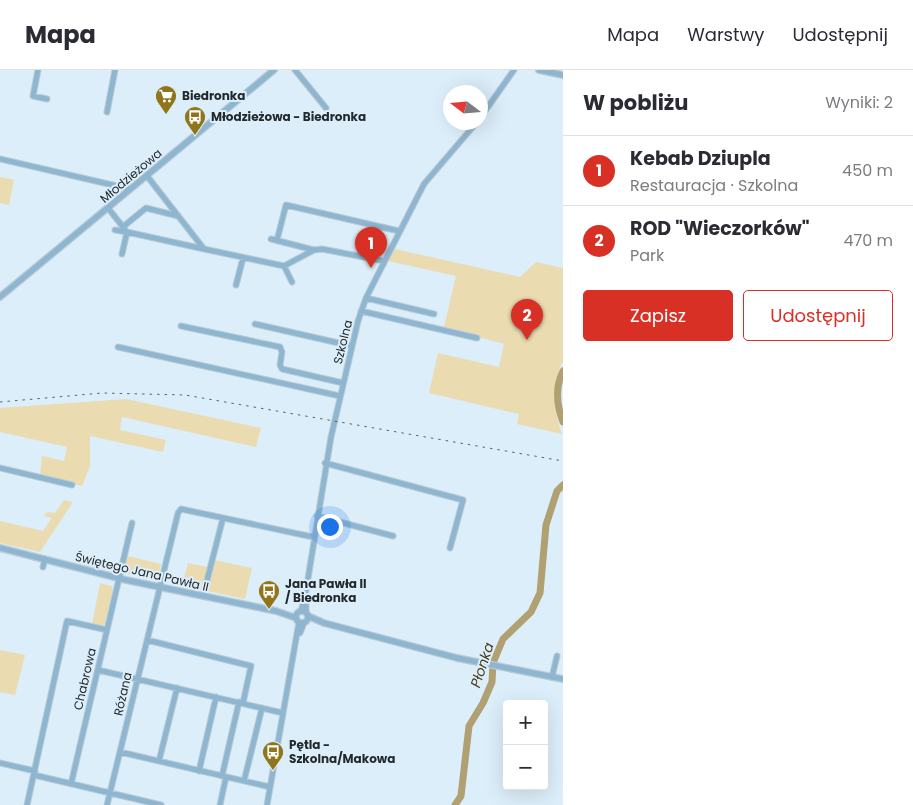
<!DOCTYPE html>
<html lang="pl">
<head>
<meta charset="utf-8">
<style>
	:root { --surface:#fff; --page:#f2f2f3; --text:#2b2b33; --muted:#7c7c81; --line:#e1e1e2; --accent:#d93025 }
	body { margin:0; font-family:Poppins,sans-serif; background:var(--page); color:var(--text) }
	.controls { position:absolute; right:15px; bottom:15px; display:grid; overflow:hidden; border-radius:5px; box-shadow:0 5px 20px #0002 }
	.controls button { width:45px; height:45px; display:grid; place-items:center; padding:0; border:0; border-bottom:1px solid var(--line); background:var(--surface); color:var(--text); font:25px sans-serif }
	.compass { position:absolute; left:443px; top:15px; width:45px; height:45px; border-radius:50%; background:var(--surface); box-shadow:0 5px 20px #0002; rotate:286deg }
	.you { position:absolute; left:329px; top:456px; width:18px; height:18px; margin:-12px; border:4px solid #fff; border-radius:50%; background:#1a73e8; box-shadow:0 0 0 8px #1a73e833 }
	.badge { display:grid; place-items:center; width:32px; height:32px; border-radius:50%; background:var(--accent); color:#fff; font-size:16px; font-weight:700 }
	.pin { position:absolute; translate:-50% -41px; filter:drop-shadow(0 1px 2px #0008) }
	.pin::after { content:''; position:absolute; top:26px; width:18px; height:15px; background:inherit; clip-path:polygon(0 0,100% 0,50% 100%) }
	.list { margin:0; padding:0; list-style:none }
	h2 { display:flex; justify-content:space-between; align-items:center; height:65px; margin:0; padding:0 20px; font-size:21px }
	h2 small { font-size:16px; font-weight:400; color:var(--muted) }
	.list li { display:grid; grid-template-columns:32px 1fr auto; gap:15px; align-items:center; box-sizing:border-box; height:70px; padding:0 20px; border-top:1px solid var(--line) }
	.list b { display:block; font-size:19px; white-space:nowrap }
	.list p { margin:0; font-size:16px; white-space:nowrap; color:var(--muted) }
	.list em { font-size:16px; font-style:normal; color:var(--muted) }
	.actions { display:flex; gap:10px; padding:15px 20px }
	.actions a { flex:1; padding:11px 0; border:1px solid var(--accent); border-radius:5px; text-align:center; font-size:18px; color:var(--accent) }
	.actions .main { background:var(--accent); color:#fff }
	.map { position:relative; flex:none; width:563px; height:735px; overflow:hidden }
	header { display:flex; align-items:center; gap:30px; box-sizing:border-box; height:70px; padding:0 25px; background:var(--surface); border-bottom:1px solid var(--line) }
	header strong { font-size:24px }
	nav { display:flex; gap:28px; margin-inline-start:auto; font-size:18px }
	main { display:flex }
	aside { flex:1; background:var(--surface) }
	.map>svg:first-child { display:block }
</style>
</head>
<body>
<header>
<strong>Mapa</strong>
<nav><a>Mapa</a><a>Warstwy</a><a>Udostępnij</a></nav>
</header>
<main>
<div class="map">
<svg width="563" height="735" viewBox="0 0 563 735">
	<rect width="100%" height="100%" fill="#dceefa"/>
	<path fill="#eadbb1" d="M0,107L14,110L9,135L0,133Z
		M395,179L520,207L536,192L563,198V291C551,315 553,338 562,364L517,354L519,344L429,323L438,283L499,297L504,274L444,257L456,206L388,191Z
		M126,329L261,358L256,377L122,347L120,360L166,370L163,382L90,366V396L82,416L40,406L42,386L64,391L67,377L0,362V338Z
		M64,430L73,432L40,482L0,473V451L43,461L52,448L44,446L47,442L55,443Z
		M127,486L161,494L158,509L126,504L124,501Z
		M214,490L252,498L245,529L208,521Z
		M188,493L208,497L203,519L182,515Z
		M100,513L111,516L113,519L104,557L92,554Z
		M0,580L25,585L15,625L0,622Z"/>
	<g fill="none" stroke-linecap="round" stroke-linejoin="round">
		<path stroke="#b1a071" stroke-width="7" d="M563,301C555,317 557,336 563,352
			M455,735L461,726L469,656L483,633L492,612L493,593L503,569L531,542L540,523L546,455L557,421L563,415"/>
		<g stroke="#bbcbd5" stroke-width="7">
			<path id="minor" d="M38,0L33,26L47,29
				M295,0L326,38
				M107,42L115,0
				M480,48L514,0
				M0,89L130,119
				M147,106L204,179L284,196L314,180
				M108,138L127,162L204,179
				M124,156L146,138L178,146
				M115,160L127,162L122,184
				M271,169L314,180L322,179L384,191
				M277,170L286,135L399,161
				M284,196L292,212
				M236,215L243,188
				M366,228L434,244
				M361,241L477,268
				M255,254L352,276
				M181,256L280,277L282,282L280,295L282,299L343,313
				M118,277L340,326
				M325,393L463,430L450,478
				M0,398L72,415
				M317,446L393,466
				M43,497L45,489
				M203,526L223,448
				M306,533V543
				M301,541L305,527L331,367L358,251L366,228L424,114L477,52
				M300,563L304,553
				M147,570L251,596L243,633
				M98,600L283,643
				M552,607L557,586
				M120,682L270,717
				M159,691L177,618
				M0,693L35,701
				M199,701L216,627
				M34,705L161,735
				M222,706L239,632
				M244,711L262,638
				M71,714L132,453
				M27,735L67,551L107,560
				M107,735L178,443L181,439L313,467
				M220,735L226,707
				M267,735L299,552"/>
		</g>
		<g stroke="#bbcbd5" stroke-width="8">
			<path id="tertiary" d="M539,0L563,5
				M0,227L274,0
				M0,478L126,510L276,541L296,548
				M296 547a6 6 0 1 1 12 0a6 6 0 1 1-12 0Z
				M308,546L324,553L457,588L563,609"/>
		</g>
		<use href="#minor" stroke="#8eb6d0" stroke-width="5"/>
		<use href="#tertiary" stroke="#8eb6d0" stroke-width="5.5"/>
		<path stroke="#586268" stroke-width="1" stroke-dasharray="2.5 5" stroke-linecap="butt" d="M0,332L102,323L185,325L563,391"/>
	</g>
	<defs>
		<g id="supermarket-pin" transform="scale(1.125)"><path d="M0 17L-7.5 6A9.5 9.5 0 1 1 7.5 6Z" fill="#90751b" stroke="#dceefa"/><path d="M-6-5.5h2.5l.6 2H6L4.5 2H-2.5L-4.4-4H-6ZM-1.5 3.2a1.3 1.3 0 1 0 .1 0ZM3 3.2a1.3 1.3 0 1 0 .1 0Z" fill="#fff"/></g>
		<g id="bus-pin" transform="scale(1.125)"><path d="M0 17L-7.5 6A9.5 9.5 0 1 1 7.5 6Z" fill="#90751b" stroke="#dceefa"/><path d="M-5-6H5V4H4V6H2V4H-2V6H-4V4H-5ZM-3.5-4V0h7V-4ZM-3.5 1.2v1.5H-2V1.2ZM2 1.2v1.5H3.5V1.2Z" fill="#fff"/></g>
	</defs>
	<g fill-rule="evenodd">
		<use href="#supermarket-pin" x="166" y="26"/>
		<use href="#bus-pin" x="195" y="47"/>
		<use href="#bus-pin" x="269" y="521"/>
		<use href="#bus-pin" x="273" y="682"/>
	</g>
	<g text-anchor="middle" stroke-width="4" stroke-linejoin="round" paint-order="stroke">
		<g font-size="12" font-weight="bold" fill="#22292d" stroke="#dceefa" text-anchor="start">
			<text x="182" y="30">Biedronka</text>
			<text x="211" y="51">Młodzieżowa - Biedronka</text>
			<text x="285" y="518">Jana Pawła II<tspan x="285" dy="14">/ Biedronka</tspan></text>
			<text x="289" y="679">Pętla -<tspan x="289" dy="14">Szkolna/Makowa</tspan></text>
		</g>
		<g font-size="12" fill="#22292d" stroke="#dceefa">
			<text transform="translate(131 106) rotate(-40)" y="4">Młodzieżowa</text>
			<text transform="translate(343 272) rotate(-76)" y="4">Szkolna</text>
			<text transform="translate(142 502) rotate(13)" y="4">Świętego Jana Pawła II</text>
			<text transform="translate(85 609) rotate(-77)" y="4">Chabrowa</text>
			<text transform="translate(123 624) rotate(-77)" y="4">Różana</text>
		</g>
		<g font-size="14" font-style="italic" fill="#4a3d17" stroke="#dceefa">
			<text transform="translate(482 595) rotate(-72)" y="5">Płonka</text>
		</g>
	</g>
</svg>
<div class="controls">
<button>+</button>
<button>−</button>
</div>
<svg class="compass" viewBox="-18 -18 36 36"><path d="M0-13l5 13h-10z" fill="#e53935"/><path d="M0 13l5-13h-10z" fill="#7c7c81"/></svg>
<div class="you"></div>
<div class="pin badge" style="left:371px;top:198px">1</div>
<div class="pin badge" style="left:527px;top:270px">2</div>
</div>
<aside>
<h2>W pobliżu<small>Wyniki: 2</small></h2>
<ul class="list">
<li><span class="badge">1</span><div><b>Kebab Dziupla</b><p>Restauracja · Szkolna</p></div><em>450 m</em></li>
<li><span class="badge">2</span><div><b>ROD &quot;Wieczorków&quot;</b><p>Park</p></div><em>470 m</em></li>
</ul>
<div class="actions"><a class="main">Zapisz</a><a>Udostępnij</a></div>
</aside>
</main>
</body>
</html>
